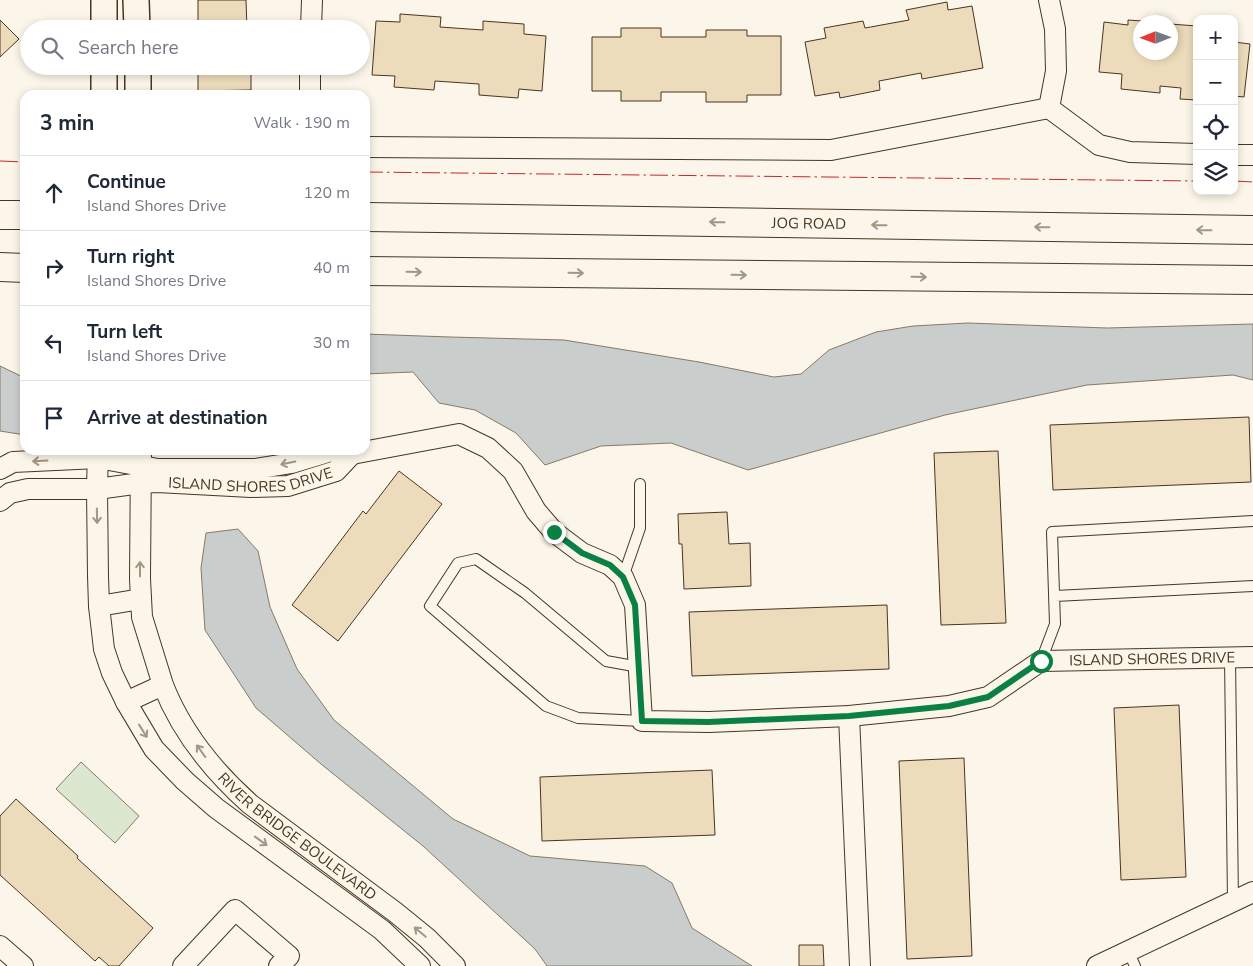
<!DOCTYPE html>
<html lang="en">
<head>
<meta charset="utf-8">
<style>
	:root { --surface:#fff; --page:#f6f6f7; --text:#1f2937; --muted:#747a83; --line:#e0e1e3 }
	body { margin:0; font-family:"Nunito Sans",sans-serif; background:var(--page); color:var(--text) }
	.controls { position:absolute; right:15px; top:15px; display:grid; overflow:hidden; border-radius:10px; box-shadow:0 2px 8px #0003 }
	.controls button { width:45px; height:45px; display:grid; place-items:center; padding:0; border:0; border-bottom:1px solid var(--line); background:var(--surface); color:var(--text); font:25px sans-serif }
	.compass { position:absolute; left:1133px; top:15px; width:45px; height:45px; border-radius:50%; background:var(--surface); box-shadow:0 2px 8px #0003; rotate:269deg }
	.stop { position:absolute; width:15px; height:15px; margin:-11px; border:4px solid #0b8043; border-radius:50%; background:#fff }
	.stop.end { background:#0b8043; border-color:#fff; box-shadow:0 1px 5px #0008 }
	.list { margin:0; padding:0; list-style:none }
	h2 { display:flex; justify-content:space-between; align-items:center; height:65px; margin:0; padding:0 20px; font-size:21px }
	h2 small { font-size:16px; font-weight:400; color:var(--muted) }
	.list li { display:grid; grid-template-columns:32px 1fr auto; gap:15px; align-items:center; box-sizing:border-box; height:75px; padding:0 20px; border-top:1px solid var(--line) }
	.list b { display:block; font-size:19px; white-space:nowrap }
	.list p { margin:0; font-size:16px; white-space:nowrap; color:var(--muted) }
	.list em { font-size:16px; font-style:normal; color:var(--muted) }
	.icon { flex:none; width:28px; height:28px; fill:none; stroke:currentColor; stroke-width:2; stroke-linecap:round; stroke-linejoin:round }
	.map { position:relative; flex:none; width:1253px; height:966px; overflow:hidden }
	.search { position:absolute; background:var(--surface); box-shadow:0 2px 8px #0003; left:20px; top:20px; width:350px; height:55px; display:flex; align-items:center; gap:12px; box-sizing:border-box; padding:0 18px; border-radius:28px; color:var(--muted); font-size:19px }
	.panel { position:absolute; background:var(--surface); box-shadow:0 2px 8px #0003; left:20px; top:90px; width:350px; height:365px; border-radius:15px }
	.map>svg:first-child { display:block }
</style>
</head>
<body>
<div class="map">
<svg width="1253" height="966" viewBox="0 0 1253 966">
	<rect width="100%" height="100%" fill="#fbf6e9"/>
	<path fill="#dce7d0" stroke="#887966" d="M81,762L139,816L115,843L56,789Z"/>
	<path fill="#c9cecd" stroke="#887966" d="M968,323L1107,328L1253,324V380L1233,375L1087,385L945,415L748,470L671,443L601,446L545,465L516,433L475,410L439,403L413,372L365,374V334L450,337L564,340L699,362L774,377L801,374L829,350L876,332L913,326Z
		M0,366L25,378V435L0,431Z
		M238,529L258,551L270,607L297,669L334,720L453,819L530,856L645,866L672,883L692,928L752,966H547L535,949L423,846L321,764L256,708L205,630L201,568L206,533Z"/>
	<path fill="#ecdcbc" stroke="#4a3520" d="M198,0H246L247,29H198Z
		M947,2L948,10L972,6L983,68L922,79L921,73L879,81L880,90L840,98L839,92L815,96L805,42L826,38L824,28L863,21L865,28L909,20L906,10Z
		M400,14L441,17L440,27L483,30V21L524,24V34L546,36L542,91L519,89L518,98L479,95V84L435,81L434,90L394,87L395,76L372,75L376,21L400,22Z
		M0,20L19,39L0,57Z
		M1128,20L1157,22H1140V52H1170V24L1197,26V100L1180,99L1181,88L1160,86V93L1121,89L1122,74L1099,72L1104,22L1128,25Z
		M621,28H661V37H706V30H747V36H781V95H747V102H706V92H661V101H621V91H592V37H621Z
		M1234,42L1250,44L1244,97L1234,96Z
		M198,66H251V90L198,91Z
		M1249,417L1251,482L1053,490L1050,425Z
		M998,451L1006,623L941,625L934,453Z
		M399,471L442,504L338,641L292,605L363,511L366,514Z
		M727,512L729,544L750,543L751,586L684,589L682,544H679L678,514Z
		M887,605L889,669L692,676L689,612Z
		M1179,705L1186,877L1121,880L1114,708Z
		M964,758L972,956L907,959L899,761Z
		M712,770L715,835L542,841L540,777Z
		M16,799L78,856L77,858L153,928L119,966H109L99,957L95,961L0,875V816Z
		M799,945H823L824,966H799Z"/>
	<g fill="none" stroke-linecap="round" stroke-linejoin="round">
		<g stroke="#4a3520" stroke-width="12">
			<path id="service" d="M623,577L640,528V484
				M1055,596L1253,586
				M1230,657L1233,902
				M1041,661L1055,624L1052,532L1253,521
				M639,667L606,661L525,593L476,559L458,563L430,606L546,706L578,718L642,721
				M1128,951L1135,966"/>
		</g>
		<g stroke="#4a3520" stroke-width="22">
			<g id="minor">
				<path d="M1049,0L1055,29L1056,71L1049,108L1099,145L1130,152L1197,154"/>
				<path d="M311,29L312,0"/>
				<path d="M310,95V66"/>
				<path d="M365,147L831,150L1049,108"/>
				<path d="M1234,155H1253"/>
				<path d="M98,450L97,489L98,576L99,606L104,649L112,673L126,702L154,749L185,781L216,808L382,930L420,966"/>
				<path id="s1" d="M141,450L140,579L142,617L163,685C181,731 213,771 250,804L395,912L427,938L455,966"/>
				<path id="s2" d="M336,450L352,454L459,434L488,448L513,471L536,511L554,532L582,553L610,565L623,577L635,605L642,721L709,722L849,716L949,706L988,697L1041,661L1253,657"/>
				<path d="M0,469L13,462L98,458L158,469H255L292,463L335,450"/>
				<path id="s3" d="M0,501L10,493L28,489H97L141,483L157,482L251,487L288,486L336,471L352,454"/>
				<path d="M99,606L141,599"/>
				<path d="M126,702L163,685"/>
				<path d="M849,716L860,966"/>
				<path d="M0,946L23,966"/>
				<path d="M183,966L235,910L289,956L279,966"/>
				<path d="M1097,966L1253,892"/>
			</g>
		</g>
		<g stroke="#4a3520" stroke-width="28">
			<path id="tertiary" d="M136,0L137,29
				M104,29V0
				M138,66V95
				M104,95V66"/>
		</g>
		<g stroke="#4a3520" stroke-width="30">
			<g id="secondary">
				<path d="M0,215H25"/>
				<path id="s4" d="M365,217L1253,230"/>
				<path d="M0,267L25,268"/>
				<path d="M365,271L1253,280"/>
			</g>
		</g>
		<use href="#service" stroke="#fbf6e9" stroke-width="10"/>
		<use href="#minor" stroke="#fbf6e9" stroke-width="20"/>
		<use href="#tertiary" stroke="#fbf6e9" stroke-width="25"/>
		<use href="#secondary" stroke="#fbf6e9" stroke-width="28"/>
		<path stroke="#c62828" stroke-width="1" stroke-dasharray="18 4 2.5 4" stroke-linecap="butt" d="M0,161L25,162
			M365,172L1197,181
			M1234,181L1253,182"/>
	</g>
	<defs><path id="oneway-shaft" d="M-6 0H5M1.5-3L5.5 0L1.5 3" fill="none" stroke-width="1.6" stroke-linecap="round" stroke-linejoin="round" transform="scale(1.25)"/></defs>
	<g stroke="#a29684">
		<use href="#oneway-shaft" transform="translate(717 222) rotate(-179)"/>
		<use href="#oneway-shaft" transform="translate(879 225) rotate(-179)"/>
		<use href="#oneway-shaft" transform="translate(1042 227) rotate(-179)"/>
		<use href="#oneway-shaft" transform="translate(1204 230) rotate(-179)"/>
		<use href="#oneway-shaft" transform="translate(414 272) rotate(1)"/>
		<use href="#oneway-shaft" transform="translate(576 273) rotate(1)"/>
		<use href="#oneway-shaft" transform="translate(739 275) rotate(1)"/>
		<use href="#oneway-shaft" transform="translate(919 277) rotate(1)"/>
		<use href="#oneway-shaft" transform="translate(40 461) rotate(177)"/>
		<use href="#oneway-shaft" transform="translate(288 463) rotate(168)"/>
		<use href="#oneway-shaft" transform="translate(97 516) rotate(89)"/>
		<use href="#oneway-shaft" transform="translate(140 569) rotate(-90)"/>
		<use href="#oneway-shaft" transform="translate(143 731) rotate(58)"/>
		<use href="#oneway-shaft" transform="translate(201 751) rotate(-126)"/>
		<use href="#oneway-shaft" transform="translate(261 841) rotate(36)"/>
		<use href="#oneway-shaft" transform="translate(420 932) rotate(-140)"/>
	</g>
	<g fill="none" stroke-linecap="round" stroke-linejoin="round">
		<path stroke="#0b8043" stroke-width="6" d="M554,532L582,553L610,565L623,577L635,605L642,721L708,722L849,716L949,706L988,697L1041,661"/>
	</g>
	<g text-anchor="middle" stroke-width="4" stroke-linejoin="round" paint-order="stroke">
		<g font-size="15" fill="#4a3520" stroke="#fbf6e9">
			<text dy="5" stroke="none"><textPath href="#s4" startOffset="444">JOG ROAD</textPath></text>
			<text dy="5" stroke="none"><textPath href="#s3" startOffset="255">ISLAND SHORES DRIVE</textPath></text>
			<text dy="5" stroke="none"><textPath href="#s2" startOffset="1018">ISLAND SHORES DRIVE</textPath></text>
			<text dy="5" stroke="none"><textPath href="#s1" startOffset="444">RIVER BRIDGE BOULEVARD</textPath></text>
		</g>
	</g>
</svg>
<div class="controls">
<button>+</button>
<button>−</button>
<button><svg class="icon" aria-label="locate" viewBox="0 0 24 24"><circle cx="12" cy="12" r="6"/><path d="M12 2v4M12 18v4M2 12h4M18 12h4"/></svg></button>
<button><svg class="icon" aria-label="layers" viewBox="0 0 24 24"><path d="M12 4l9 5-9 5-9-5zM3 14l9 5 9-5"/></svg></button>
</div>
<svg class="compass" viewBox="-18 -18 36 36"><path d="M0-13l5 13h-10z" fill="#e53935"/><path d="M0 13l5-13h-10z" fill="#747a83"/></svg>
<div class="stop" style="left:1041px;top:661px"></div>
<div class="stop end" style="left:554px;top:532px"></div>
<div class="search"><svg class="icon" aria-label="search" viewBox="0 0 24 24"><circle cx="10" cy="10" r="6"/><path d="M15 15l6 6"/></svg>Search here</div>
<section class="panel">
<h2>3 min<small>Walk · 190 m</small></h2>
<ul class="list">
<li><svg class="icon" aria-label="ahead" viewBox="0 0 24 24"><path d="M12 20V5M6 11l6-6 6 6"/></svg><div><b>Continue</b><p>Island Shores Drive</p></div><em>120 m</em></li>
<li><svg class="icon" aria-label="right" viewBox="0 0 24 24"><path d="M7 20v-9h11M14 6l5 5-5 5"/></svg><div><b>Turn right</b><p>Island Shores Drive</p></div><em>40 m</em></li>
<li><svg class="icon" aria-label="left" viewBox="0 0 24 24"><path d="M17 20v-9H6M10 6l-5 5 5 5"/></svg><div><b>Turn left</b><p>Island Shores Drive</p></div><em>30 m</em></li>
<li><svg class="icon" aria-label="arrive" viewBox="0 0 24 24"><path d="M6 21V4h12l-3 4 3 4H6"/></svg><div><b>Arrive at destination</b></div></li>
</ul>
</section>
</div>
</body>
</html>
